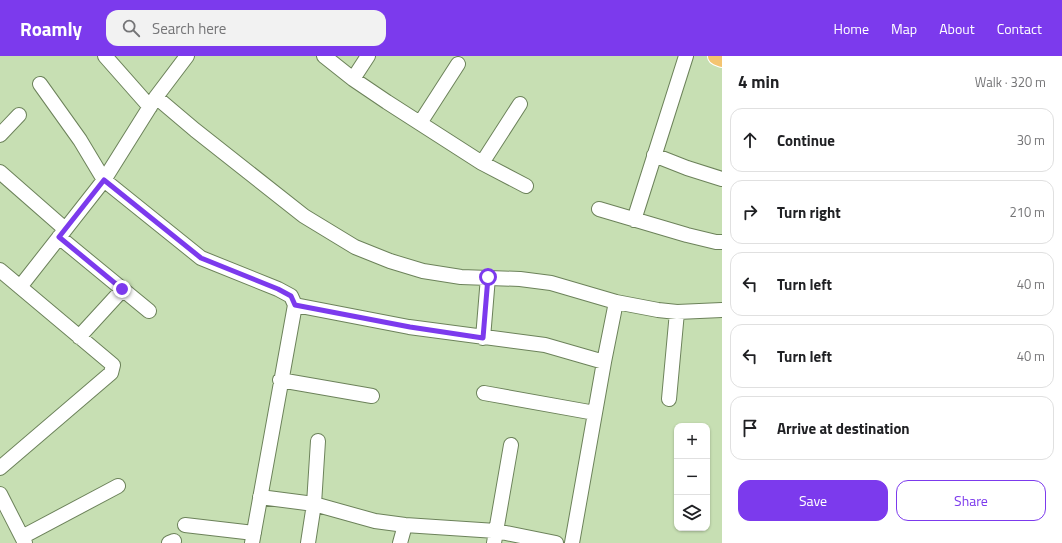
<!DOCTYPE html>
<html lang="en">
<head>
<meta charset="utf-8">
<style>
	:root { --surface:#fff; --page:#f2f2f2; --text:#202124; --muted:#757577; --line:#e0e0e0; --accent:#7c3aed }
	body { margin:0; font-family:"Titillium Web",sans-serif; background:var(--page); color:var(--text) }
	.controls { position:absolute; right:12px; bottom:12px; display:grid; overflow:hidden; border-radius:8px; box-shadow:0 1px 3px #0004 }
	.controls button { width:36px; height:36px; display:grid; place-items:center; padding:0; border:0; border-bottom:1px solid var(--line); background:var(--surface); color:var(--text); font:20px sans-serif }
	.stop { position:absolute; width:12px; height:12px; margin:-9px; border:3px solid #7c3aed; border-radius:50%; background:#fff }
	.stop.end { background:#7c3aed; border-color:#fff; box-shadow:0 1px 4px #0008 }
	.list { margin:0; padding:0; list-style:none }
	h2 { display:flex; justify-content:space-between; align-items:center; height:52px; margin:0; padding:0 16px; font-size:17px }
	h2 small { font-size:13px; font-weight:400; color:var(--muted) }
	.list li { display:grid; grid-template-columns:26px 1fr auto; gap:12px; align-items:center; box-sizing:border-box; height:64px; margin:0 8px 8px; padding:0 8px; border:1px solid var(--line); border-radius:12px }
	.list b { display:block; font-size:15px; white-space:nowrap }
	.list em { font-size:13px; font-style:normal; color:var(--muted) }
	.actions { display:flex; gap:8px; padding:12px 16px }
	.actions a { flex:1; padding:9px 0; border:1px solid var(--accent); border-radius:12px; text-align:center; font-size:14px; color:var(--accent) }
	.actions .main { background:var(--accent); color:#fff }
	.icon { flex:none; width:22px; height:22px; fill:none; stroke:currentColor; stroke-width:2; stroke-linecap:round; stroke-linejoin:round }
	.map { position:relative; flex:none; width:722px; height:487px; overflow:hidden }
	header { display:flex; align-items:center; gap:24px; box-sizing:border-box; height:56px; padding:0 20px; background:var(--accent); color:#fff }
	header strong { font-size:19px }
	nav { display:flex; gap:22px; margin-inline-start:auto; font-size:14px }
	.search { width:280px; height:36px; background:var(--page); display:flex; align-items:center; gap:10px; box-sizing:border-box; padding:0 14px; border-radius:12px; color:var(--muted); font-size:15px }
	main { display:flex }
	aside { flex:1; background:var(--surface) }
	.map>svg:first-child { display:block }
</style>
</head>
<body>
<header>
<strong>Roamly</strong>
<div class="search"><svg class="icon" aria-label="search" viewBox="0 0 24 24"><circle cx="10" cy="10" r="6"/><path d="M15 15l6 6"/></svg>Search here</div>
<nav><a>Home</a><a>Map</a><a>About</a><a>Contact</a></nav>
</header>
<main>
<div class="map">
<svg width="722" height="487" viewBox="0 0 722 487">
	<rect width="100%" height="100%" fill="#c7dfb3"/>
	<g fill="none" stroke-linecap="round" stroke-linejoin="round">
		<g stroke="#6c825a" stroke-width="16">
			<path id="minor" d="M105,0L150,51
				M324,0L353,23L387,46L482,107L526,130
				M353,23L368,0
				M40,28L80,84L104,124L201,202L278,233L291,240L295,249L252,487
				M156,41L195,74L304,160L355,191L390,205L423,215L461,221L520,223L551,227L616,246L658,254L677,256L722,254
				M420,67L458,8
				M0,79L19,59
				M654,99L687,112L722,123
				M482,107L520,48
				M0,116L65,173
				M599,153L687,179L716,186H722
				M634,164L686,0
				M59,181L149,255
				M0,214L113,309L111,317L0,412
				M20,231L104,124L156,41L187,0
				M295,249L409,271L545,289L604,306
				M79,281L123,233
				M483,282L488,221
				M280,324L372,340
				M484,337L595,357
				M669,343L677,256
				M0,438L25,487
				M260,441L314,448L375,465L405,469L496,475L556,487
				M185,469L254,477
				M22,481L118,430
				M169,487L174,485
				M308,487L314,448L318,385
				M400,487L405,469
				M494,487L511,389
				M572,487L604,306L616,246"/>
		</g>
		<g stroke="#fff" stroke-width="20">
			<path id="major" d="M717,0L722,2"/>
		</g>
		<use href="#minor" stroke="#fff" stroke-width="14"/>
		<use href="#major" stroke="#f4c471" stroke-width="18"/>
	</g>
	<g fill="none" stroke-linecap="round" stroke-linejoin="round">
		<path stroke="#7c3aed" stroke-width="5" d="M122,233L59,181L104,124L201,202L278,233L291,240L295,249L410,271L483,282L488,221"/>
	</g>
</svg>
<div class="controls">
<button>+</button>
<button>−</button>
<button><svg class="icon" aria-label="layers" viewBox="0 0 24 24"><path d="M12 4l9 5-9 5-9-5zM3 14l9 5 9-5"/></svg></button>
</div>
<div class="stop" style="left:488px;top:221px"></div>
<div class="stop end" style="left:122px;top:233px"></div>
</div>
<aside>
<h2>4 min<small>Walk · 320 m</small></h2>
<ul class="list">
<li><svg class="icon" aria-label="ahead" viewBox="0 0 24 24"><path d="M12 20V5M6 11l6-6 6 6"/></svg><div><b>Continue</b></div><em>30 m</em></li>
<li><svg class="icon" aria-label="right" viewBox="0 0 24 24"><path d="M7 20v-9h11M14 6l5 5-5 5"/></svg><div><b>Turn right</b></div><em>210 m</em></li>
<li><svg class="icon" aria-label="left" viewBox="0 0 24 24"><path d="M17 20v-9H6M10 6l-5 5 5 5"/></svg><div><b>Turn left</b></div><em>40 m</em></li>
<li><svg class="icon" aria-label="left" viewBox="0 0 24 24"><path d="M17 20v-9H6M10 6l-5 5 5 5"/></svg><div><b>Turn left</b></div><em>40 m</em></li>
<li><svg class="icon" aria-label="arrive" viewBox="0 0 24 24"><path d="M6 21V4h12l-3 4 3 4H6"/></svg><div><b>Arrive at destination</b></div></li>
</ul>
<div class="actions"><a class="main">Save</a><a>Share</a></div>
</aside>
</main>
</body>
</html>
